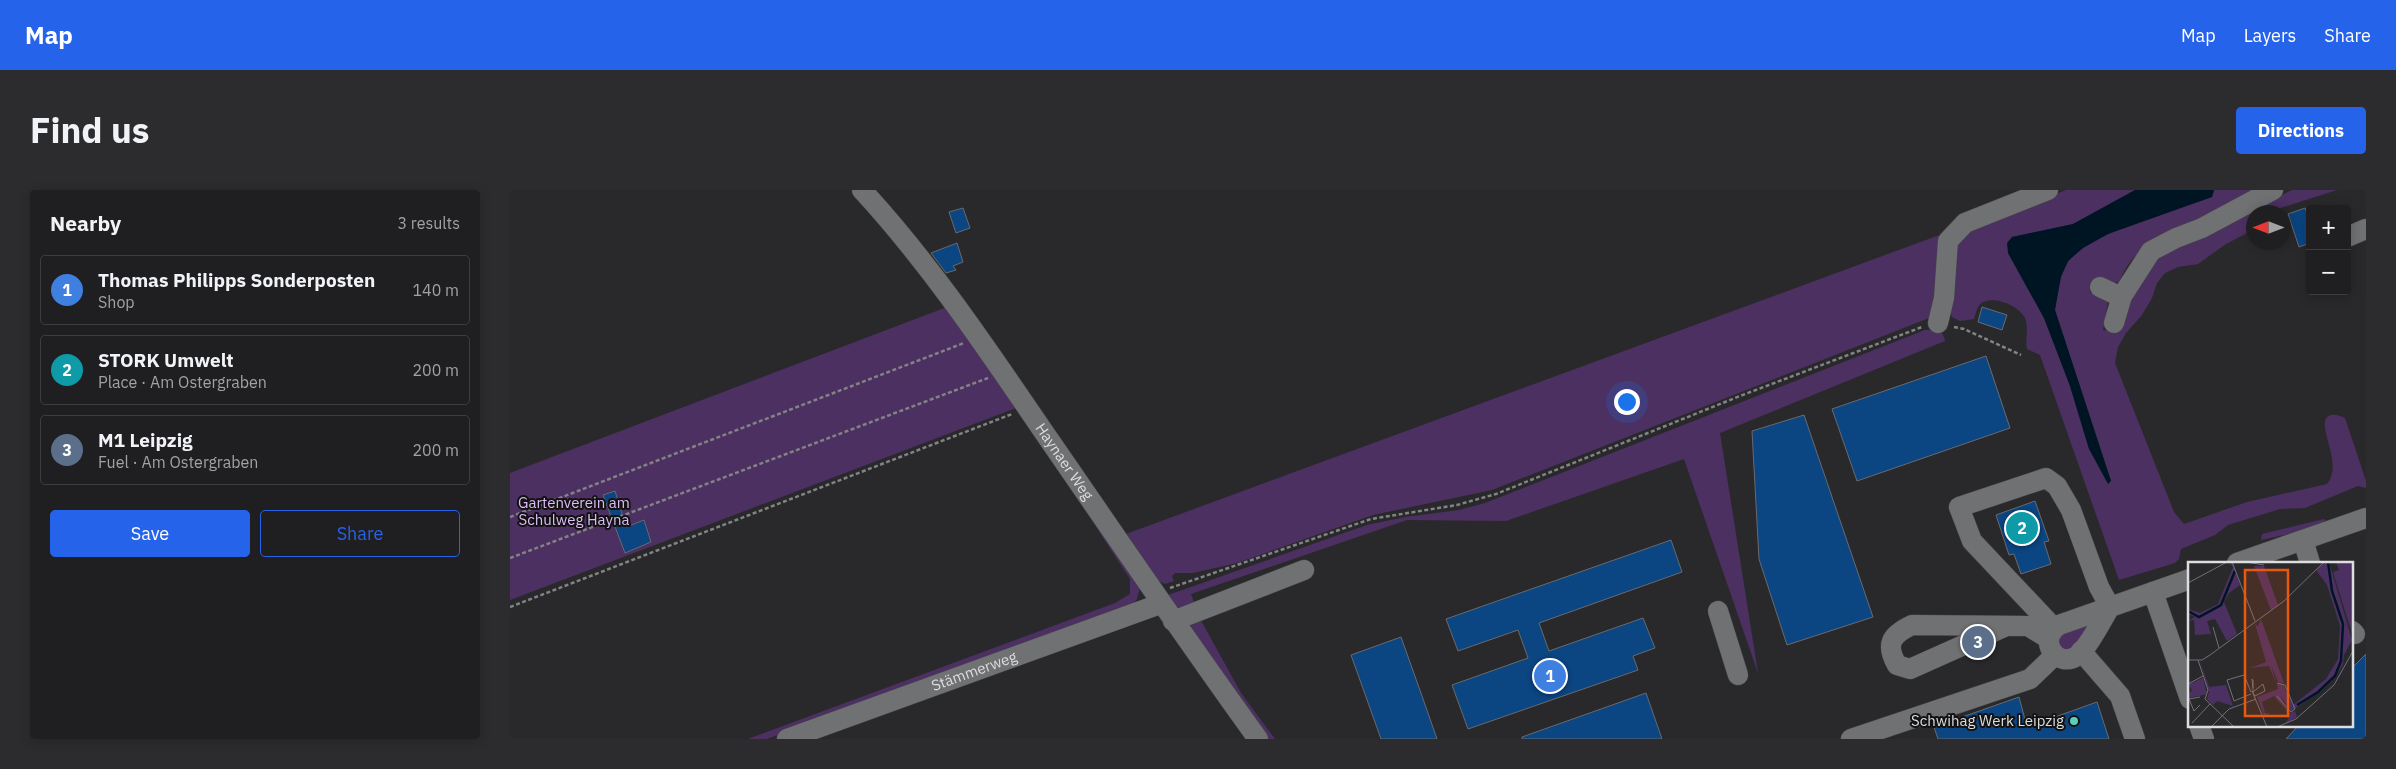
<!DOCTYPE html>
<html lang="en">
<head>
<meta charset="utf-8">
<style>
	:root { --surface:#1f1f21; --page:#2c2c2e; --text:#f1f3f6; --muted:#a1a2a5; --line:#3c3d3f; --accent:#2563eb }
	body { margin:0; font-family:"IBM Plex Sans",sans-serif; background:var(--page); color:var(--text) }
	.controls { position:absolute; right:15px; top:15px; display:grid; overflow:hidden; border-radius:5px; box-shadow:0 2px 12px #0003 }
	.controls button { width:45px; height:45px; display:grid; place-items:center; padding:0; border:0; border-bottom:1px solid var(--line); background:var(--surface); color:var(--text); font:25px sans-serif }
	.compass { position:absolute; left:1736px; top:15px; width:45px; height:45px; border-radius:50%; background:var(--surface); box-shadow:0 2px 12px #0003; rotate:270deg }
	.you { position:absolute; left:1116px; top:211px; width:18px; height:18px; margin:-12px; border:4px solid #fff; border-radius:50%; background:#1a73e8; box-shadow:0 0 0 8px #1a73e833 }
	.badge { display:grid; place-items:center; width:32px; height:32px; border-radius:50%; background:var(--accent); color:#fff; font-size:16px; font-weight:700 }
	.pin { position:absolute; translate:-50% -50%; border:2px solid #fff; box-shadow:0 1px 5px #0006 }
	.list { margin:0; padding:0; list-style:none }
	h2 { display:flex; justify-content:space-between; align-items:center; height:65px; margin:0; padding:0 20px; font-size:21px }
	h2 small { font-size:16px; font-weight:400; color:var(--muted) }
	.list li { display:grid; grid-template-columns:32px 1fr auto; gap:15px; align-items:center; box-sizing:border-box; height:70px; margin:0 10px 10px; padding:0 10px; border:1px solid var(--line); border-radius:5px }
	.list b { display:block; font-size:19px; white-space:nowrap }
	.list p { margin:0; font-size:16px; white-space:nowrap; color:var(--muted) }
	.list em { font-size:16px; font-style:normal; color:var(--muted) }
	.actions { display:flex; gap:10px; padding:15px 20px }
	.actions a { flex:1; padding:11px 0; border:1px solid var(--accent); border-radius:5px; text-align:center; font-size:18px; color:var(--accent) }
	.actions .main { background:var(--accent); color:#fff }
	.map { position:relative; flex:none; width:1856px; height:549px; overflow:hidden; border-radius:5px }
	header { display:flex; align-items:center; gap:30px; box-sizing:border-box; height:70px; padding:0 25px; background:var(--accent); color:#fff }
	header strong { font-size:24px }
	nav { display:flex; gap:28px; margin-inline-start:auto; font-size:18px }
	.intro { display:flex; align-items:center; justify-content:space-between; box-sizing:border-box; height:120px; padding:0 30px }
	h1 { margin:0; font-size:35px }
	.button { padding:12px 22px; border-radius:5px; background:var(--accent); color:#fff; font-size:18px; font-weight:700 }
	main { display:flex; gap:30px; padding:0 30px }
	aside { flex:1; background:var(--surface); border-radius:5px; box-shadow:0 2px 12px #0003 }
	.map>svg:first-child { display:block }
</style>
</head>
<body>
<header>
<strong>Map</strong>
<nav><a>Map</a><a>Layers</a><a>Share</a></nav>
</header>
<div class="intro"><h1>Find us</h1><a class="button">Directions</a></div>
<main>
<aside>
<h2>Nearby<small>3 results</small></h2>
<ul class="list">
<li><span class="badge" style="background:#3f7fe0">1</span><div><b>Thomas Philipps Sonderposten</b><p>Shop</p></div><em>140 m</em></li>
<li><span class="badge" style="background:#0f9aa8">2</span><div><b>STORK Umwelt</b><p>Place · Am Ostergraben</p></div><em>200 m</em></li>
<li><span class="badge" style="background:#5c6f8a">3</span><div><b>M1 Leipzig</b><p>Fuel · Am Ostergraben</p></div><em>200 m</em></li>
</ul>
<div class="actions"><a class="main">Save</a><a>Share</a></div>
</aside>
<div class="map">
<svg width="1856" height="549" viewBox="0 0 1856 549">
	<rect width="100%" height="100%" fill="#29292c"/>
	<path fill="#4d3062" d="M1556,0H1625L1563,34L1502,47L1498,63L1534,128L1560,196L1579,259L1601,291L1545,120C1547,104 1549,85 1558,72C1578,43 1668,19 1702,7L1704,0H1745C1697,36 1635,30 1609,92L1603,93L1587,87C1581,90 1579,95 1580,102L1598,112L1593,140L1602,141L1641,71L1782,0H1827L1767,19L1768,22H1744L1743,40L1716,54L1688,74L1668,77L1655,83L1647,93L1642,108L1632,125L1616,143L1608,157L1605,173L1664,322L1674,334L1737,312L1817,294C1830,277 1817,255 1815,237C1813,222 1826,223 1835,228L1856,291V298L1848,296L1795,318L1770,319L1718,335L1705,345L1671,359L1669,369L1665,373L1609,390L1530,165L1517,159C1515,149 1519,138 1515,128C1509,116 1486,106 1473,112C1467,115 1466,123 1464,129L1450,131L1442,127L1437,111L1450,43Z
		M1435,43L1427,115L1419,128L982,300L863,325L727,373L683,383H665L662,386L664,391L655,394L646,390L616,344Z
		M437,117L506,218L0,410V283Z
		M1415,140C1426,140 1433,139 1435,151L1210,243L1248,483L1174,269L996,331L897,330L681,404L685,415L670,418L662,416L658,405L857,335L895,327L949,320L975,313Z
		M532,254L630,398L627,409L622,415L257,549H238L605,413L620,404V389Z
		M1814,329L1818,333L1794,341L1751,350L1752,344Z
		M689,427L731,503L765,549H756L680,436Z
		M1577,434L1580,436L1560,461L1549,457L1548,446Z"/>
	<path fill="#001524" d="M1625,0H1704L1702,7L1598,44L1573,58L1558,71L1551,87L1545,120L1601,291L1598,294L1579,259L1560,196L1534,128L1498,63L1497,53L1502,47L1563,34Z"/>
	<path fill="#0b4582" stroke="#696a6d" d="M453,18L460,38L446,43L439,22Z
		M1795,18L1800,31V53L1789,57L1778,24Z
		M447,53L453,72L443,76L446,80L436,83L421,63Z
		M1472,117L1497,125L1492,140L1468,132Z
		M1476,166L1500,238L1347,291L1322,219Z
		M1294,225L1363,427L1277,455L1249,369L1242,241Z
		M105,301L116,337L134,330L141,352L115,363L93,305Z
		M1525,311L1539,351L1534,352L1541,374L1511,384L1504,364L1499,365L1486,325Z
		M1161,350L1172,382L1029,433L1039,461L1133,428L1145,458L1123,466L1128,480L958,539L942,495L1018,468L1008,440L948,461L936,429Z
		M891,447L912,506L927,549H871L841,465Z
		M1856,464V549H1776L1789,535H1842V478Z
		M1136,503L1152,549H1012V547Z
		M1509,507L1517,537L1587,512L1599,549H1428L1424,537Z"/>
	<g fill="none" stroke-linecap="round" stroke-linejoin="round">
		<g stroke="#464749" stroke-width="21">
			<g id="minor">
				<path id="s1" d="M352,0C423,77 481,165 540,251C609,351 677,451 748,549"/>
				<path d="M1837,47L1856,39"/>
				<path d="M1590,97L1611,107"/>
				<path d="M1428,133L1434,108L1438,51L1455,33L1538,0"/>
				<path d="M1604,133L1612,106L1641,61L1666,48L1692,38L1763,0"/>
				<path d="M1793,350L1800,373"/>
				<path d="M1727,373L1856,328"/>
				<path d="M1643,402L1680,509"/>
				<path d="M1600,417C1592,430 1578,458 1567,466C1547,479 1526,450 1549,435L1680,389"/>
				<path d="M1208,421L1228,485"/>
				<path d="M663,431L794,380"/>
				<path d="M1494,437L1400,479L1387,475C1375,454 1381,445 1402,435L1518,436L1539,449"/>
				<path d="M1544,438L1462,351L1449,317L1536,288L1547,296L1561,320L1589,397L1600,417"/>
				<path d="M1842,441L1845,444"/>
				<path d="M1571,461L1610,506L1625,549"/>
				<path d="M1689,535L1694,549"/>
				<path id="s2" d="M277,549L650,414"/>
				<path d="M1341,549L1520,489L1545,465"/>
			</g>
		</g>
		<path stroke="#828385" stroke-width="2.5" stroke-dasharray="4 2.5" stroke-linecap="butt" d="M1444,137L1454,139L1511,165
			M0,327L454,153
			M0,368L478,188
			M660,398L861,329L947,315L986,304L1230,206L1412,137
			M0,417L502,224"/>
		<use href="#minor" stroke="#707173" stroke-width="20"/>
	</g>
	<circle fill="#5cceba" stroke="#121213" stroke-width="2" cx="1564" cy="531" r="5"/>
	<g text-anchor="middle" stroke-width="4" stroke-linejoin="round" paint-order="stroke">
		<g font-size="15" fill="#dddedf" stroke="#121213">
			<text dy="5" stroke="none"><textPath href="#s1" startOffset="339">Haynaer Weg</textPath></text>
			<text dy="5" stroke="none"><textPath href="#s2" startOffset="199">Stämmerweg</textPath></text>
		</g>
		<g font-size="15" fill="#dcbbf6" stroke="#121213">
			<text x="64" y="318">Gartenverein am<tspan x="64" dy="17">Schulweg Hayna</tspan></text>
		</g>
		<g font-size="15" fill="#dddedf" stroke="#121213" text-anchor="end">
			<text x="1554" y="536">Schwihag Werk Leipzig</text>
		</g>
	</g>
	<g transform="translate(1678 372)">
		<rect width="165" height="165" fill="#29292c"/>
		<path d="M41,0L44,1L52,23L41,31L36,40L49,72L39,79L27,57L19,59L23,72L7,73L6,58L0,59L7,55L0,52V47L12,51L30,42L45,5ZM137,0H141L164,78L156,93L155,102L147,116L133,129L103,149L92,133L99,148L102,151L107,149L109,155L98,161L101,155L98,148L86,134L74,140L77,151H82L76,154L69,135L90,127L89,122H95L105,143L138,117L150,97L152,64L139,23L128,8ZM148,0H165V75L145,10L151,8ZM66,4H76L90,43L83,48ZM73,57L96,121L90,120L83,103L88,121L81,104L62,106L78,100L67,62L70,64ZM12,99L21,125L38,123L45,144L29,139L25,143L19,137L21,130ZM15,116L19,132L1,136L0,131L4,129L1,122Z" fill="#4d3062"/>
		<path fill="none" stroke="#001524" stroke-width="2.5" d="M0,49L11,55L33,43L47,9M109,143L130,130L147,114L153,99L155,62L144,29L140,0"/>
		<path fill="none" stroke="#717174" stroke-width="1" d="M44,0L67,59M58,0L76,3M0,21L39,0M25,65L31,86M0,98H14L22,93L96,39L136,0M10,98L20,128L17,137M0,122L15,114M65,129V118L64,117L65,126M63,130L56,113L39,118L46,139L63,132M65,130L75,122L77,129L67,134M67,134L64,129L79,165M89,134L103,150L107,147L97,123L89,121M12,135L1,137L6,149L12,143M17,137L46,165M4,161L22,142M23,165L41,147L68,137M89,165L108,157L146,123L165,89"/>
		<path fill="#e8590c" fill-opacity="0.15" stroke="#e8590c" stroke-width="2.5" d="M57,8H100V154H57Z"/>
		<rect width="165" height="165" fill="none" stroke="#dddedf" stroke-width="2.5"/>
	</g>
</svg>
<div class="controls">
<button>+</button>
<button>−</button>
</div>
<svg class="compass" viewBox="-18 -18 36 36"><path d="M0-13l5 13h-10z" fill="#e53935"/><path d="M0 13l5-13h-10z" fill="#a1a2a5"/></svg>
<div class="you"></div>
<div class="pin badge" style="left:1040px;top:486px;background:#3f7fe0">1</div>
<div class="pin badge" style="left:1512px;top:338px;background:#0f9aa8">2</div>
<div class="pin badge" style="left:1468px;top:452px;background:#5c6f8a">3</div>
</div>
</main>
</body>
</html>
